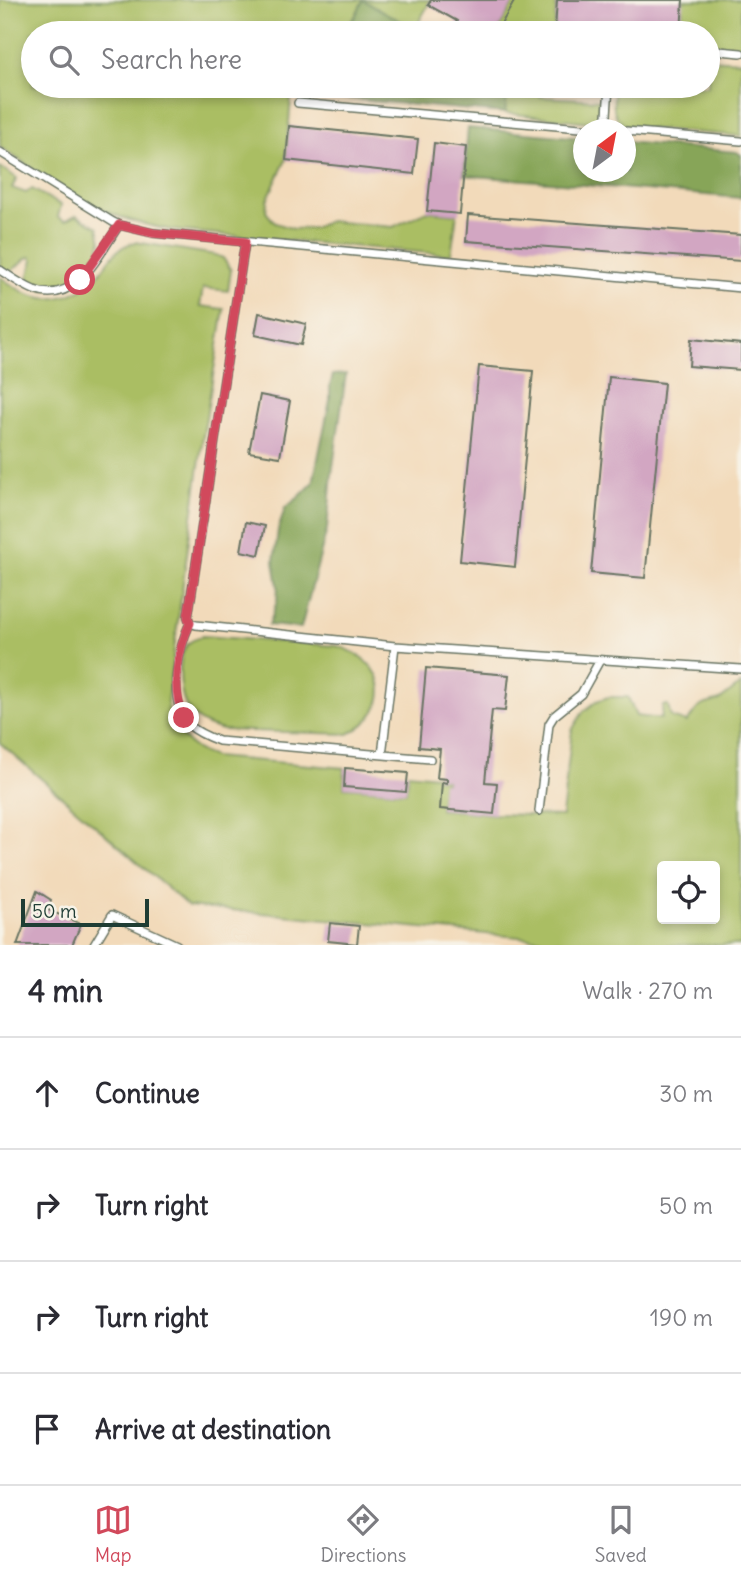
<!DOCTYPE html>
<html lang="en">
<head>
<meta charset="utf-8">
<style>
	:root { --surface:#fff; --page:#f2f2f3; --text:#2b2b33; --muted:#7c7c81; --line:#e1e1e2; --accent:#d1495b }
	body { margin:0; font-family:Delius,sans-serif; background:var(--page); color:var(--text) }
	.controls { position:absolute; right:21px; bottom:21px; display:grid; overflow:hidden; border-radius:7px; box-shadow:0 4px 10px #0003 }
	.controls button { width:63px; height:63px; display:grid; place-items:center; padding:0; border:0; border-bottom:2px solid var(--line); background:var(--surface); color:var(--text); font:35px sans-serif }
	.compass { position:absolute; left:573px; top:119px; width:63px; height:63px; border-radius:50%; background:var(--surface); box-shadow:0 4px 10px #0003; rotate:32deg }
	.scale { position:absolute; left:21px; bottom:18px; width:128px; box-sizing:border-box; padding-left:7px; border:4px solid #1f3d34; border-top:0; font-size:19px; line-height:24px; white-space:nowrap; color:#1f3d34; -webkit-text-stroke:5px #f7f3e8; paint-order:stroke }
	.stop { position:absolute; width:21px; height:21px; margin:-16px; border:5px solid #d1495b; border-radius:50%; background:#fff }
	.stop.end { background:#d1495b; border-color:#fff; box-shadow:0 2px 7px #0008 }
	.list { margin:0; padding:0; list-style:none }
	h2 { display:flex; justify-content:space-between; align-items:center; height:91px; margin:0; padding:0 28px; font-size:30px }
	h2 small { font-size:23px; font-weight:400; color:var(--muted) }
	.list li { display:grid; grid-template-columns:46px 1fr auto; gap:21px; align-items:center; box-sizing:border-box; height:112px; padding:0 28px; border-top:2px solid var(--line) }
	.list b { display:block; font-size:26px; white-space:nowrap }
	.list em { font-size:23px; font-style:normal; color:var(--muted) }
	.icon { flex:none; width:38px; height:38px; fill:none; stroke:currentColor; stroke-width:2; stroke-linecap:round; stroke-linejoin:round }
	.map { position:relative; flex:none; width:741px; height:945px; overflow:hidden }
	.search { position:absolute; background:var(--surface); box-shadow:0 4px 10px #0003; left:21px; right:21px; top:21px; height:77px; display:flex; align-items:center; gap:18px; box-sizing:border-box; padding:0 24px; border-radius:38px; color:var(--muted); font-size:26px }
	.sheet { height:539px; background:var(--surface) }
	nav { display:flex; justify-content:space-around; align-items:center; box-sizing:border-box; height:98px; border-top:2px solid var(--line); background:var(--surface); font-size:19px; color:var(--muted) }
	nav a { display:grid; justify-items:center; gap:4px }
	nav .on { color:var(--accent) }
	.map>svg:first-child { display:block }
</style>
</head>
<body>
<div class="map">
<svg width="741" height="945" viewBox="0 0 741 945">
	<rect width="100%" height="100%" fill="#f7f3e8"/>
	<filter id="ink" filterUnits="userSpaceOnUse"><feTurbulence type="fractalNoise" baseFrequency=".0143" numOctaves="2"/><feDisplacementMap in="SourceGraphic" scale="14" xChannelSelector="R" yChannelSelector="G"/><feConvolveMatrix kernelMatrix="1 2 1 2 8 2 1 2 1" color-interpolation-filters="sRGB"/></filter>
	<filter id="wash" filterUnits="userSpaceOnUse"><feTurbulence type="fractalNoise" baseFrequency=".00686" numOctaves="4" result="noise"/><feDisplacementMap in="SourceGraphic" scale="28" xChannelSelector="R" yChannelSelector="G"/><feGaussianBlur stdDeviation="1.57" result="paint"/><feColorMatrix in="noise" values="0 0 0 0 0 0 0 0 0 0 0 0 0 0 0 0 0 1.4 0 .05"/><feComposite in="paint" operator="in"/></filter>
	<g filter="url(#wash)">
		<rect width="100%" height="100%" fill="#f2daba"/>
		<path fill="#aabe63" stroke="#647e4c" stroke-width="2" fill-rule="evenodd" d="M0,0H431L415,29L363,1L355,17L341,33H33V86H323L321,96L291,97L286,160L267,200L266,212L275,223L294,229L314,228L329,221L393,227L427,211L457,214L451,255L171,230C151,226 132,222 113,214C74,199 35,170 0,147Z
			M515,0H557L554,33H496Z
			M683,0H741V48L708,46V33H681Z
			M708,59L741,61V136L630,127C610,120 613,103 615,86H708Z
			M508,86H541L540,97L600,100L598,123L505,113Z
			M0,167L17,178L12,188L26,193L32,189L61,205L58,217L65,221L76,215L98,227L101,242L98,252L81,277L66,286L54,290H42L32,286L29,282L28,278L33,260L31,257L27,258L9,273L0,267Z
			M135,242L216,255L223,258L231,270L228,291L203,288L200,306L224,309L203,436L167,701C170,728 188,749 214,757L345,768L344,787L406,792L408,773L437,776V778L447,779V783L443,782L440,809L494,814L562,816L572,730L583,712L597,701L608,697H628L636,716L661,719L663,705H668L671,717L687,722L697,709L703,705L720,700L741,684V945H603L188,906L0,743V277C11,284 21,293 34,296C55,303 80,294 95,278C111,262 111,249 135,242ZM662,866H715V919H662Z
			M203,636L337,646C352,650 369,660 377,675C389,700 370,724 348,734L223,730C212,727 198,723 190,712C179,699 177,664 185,648C188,641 196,639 203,636Z"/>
		<path fill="#87a559" stroke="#537146" stroke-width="2" d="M363,0L415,29L424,33H341L355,17Z
			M323,86H508V89L505,113L321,96Z
			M468,128L583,138L584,172H626V142L737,152L741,155V198L464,175Z
			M346,374L332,474L327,529L301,628L269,625L277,601L278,586L274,561L278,530L285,508L299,497L313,483L330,400V386L333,375Z"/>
		<g id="blocks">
			<path fill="#d2a6c2" d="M431,0H515L496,33H450L457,21L428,5Z
				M557,0H683L681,33H608L555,29Z
				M289,126L418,139L414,174L286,160Z
				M434,143L466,147L460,214L427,211Z
				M468,215L741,235V261L466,241Z
				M259,313L306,324L301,345L255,335Z
				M691,339L741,344V370L689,366Z
				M479,366L533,371L515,567L460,561Z
				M609,377L664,383L645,578L591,573Z
				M260,395L290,401L280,457L249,452Z
				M246,522L265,526L259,555L241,551Z
				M426,668L509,675L505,711L492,710L485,782L497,783L494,814L440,809L442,782L447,783V779L437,778L440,749L419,747Z
				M345,768L408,773L406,792L344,787Z
				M37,891L51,900L48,910L81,924L72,945H17Z
				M330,923L359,926L357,944L328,941Z"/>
		</g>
	</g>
	<g filter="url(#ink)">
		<use href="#blocks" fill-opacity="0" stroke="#697463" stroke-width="2"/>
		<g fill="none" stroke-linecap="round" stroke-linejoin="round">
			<g stroke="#697463" stroke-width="10">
				<path id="lane" d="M708,50L741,53
					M298,103L603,130
					M606,130L609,86
					M626,131L741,141
					M0,152L113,222L119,225L153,233L741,288
					M245,242L188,617L190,623L196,625L395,646L741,669
					M0,270C11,277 22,285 34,290C76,306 100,253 119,225
					M190,623C178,649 167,701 189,725C198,733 208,737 219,741L430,759
					M382,755L395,646
					M539,811L549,724L554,716L581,694L600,660
					M94,945L112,915L177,945"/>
			</g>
			<use href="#lane" stroke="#fff" stroke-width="7"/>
		</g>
	</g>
	<g fill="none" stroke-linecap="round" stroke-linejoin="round" filter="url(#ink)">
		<path stroke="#d1495b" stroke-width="9" d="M80,280L119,225L153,233L245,242L188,617L190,623C177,652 171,688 184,718"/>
	</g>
</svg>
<div class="controls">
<button><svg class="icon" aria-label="locate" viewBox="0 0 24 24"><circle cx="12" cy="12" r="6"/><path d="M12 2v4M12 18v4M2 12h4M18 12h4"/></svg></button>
</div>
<svg class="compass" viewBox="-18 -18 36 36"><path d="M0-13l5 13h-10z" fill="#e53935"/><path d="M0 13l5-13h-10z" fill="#7c7c81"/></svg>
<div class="scale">50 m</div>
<div class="stop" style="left:80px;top:280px"></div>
<div class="stop end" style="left:184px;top:718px"></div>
<div class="search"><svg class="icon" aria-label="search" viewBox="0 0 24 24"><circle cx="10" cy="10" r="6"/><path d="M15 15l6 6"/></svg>Search here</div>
</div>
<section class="sheet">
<h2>4 min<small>Walk · 270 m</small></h2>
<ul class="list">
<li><svg class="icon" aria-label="ahead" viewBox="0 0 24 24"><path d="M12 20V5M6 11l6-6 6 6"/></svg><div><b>Continue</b></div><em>30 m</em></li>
<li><svg class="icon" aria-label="right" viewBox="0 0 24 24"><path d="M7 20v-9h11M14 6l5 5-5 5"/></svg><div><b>Turn right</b></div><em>50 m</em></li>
<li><svg class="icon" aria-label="right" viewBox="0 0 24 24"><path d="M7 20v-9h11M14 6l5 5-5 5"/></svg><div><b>Turn right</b></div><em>190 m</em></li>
<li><svg class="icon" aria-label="arrive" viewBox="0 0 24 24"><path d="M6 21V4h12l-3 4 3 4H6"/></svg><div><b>Arrive at destination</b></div></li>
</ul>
</section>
<nav>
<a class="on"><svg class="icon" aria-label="map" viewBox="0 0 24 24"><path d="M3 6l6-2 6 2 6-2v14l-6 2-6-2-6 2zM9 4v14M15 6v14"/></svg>Map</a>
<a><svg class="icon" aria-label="directions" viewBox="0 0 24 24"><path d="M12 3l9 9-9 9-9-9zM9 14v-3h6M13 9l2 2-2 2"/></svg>Directions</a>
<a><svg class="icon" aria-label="saved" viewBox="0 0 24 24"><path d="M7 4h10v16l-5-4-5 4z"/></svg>Saved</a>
</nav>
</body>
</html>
